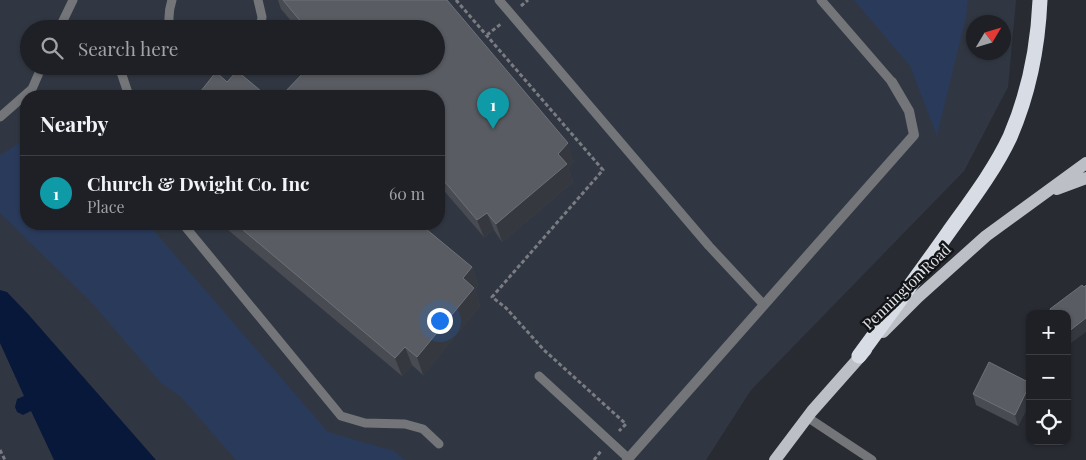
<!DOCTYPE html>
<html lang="en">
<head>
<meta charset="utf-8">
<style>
	:root { --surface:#1e2026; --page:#26282e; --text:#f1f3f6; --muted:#a1a3a7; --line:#3c3e43; --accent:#fe9b58 }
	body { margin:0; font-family:"Playfair Display",serif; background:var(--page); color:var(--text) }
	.controls { position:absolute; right:15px; bottom:15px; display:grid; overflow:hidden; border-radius:10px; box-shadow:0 1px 4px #0004 }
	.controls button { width:45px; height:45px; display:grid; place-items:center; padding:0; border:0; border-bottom:1px solid var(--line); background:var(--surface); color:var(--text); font:25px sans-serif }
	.compass { position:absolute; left:966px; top:15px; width:45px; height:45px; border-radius:50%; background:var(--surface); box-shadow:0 1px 4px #0004; rotate:52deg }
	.you { position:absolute; left:439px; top:320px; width:18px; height:18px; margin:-12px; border:4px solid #fff; border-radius:50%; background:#1a73e8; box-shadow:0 0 0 8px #1a73e833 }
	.badge { display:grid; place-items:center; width:32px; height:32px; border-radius:50%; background:var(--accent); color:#fff; font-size:16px; font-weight:700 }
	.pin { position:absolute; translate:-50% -41px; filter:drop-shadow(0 1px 2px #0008) }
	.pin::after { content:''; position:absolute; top:26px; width:18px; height:15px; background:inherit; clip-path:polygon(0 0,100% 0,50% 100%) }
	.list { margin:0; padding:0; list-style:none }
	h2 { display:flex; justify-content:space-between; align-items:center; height:65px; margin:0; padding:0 20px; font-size:21px }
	h2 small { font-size:16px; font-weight:400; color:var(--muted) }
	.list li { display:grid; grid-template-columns:32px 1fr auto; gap:15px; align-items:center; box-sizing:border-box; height:75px; padding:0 20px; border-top:1px solid var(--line) }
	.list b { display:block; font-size:19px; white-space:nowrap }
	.list p { margin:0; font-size:16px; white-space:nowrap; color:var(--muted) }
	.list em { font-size:16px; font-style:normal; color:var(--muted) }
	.icon { flex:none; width:28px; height:28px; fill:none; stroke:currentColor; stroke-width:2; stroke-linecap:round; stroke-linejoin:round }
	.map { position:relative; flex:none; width:1086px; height:460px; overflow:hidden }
	.search { position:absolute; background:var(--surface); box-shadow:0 1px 4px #0004; left:20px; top:20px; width:425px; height:55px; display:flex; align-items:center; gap:12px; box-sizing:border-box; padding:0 18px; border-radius:28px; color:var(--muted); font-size:19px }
	.panel { position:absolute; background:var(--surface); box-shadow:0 1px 4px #0004; left:20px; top:90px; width:425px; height:140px; border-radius:20px }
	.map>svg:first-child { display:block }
</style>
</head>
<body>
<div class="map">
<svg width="1086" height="460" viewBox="0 0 1086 460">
	<rect width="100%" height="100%" fill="#282b32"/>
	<path fill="#313742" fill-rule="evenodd" d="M0,0H1016L1008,87L964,171L751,390L706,460H0ZM974,22H1004V52H974ZM29,29H436V66H29ZM26,96H439V224H26Z"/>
	<path fill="#2a3a5a" d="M854,0H968L966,16L937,136L910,66Z
		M26,139V224H148L327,431L335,434L394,451L405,460H236L180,396L161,383L92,303L0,213V155Z"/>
	<path fill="#08183a" d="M0,290L7,292L28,314L156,460H54L31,411L23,415L17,412L15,407L17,399L24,396L0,343Z"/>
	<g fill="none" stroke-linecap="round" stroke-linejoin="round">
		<path stroke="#7a7c82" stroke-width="3" stroke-dasharray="4 2.5" stroke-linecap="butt" d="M456,0L603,170L492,297L506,308L544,350L626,424L619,431
			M521,6L528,0
			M487,35L502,23
			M0,450L5,460
			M594,460L601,451"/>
		<path stroke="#737579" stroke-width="9" d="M258,0L262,17L260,29
			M499,0L709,246L764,305
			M821,0L892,82
			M59,29L73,0
			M170,29C168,19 169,9 172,0
			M119,66L129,96
			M0,117L32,89L42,66
			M183,224L341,416L365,423L405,424L423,429L439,444
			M539,376L628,458
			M807,417L872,460"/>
		<path stroke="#737579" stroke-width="10" d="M627,460L914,135L909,111L892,82"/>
		<path stroke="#bcbfc6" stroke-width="12" d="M1057,189L1086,178
			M883,332L918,297L986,236L1086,163
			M775,460L812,411L866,350"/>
		<path stroke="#d8dde5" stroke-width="15" d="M859,356C889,315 919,274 948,233C970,202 994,171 1010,137C1029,93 1038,47 1040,0"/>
	</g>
	<path fill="#484b52" d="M278,0H447L574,161L568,168L573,182L502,242L494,230L484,237L439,185V96L436,29H298L281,9Z
		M221,224H420L472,267L478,285L475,290L480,306L423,375L412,365L402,376Z
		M1084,287L1071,343L1067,337V314H1052L1050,309Z
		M1030,383V403L1018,426L976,405L973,394Z"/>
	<path fill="#35383f" d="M568,143L574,161L568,168L573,182L502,242L496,224Z
		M487,213L494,230L484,237L477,220Z
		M472,267L478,285L475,290L480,306L423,375L417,357L463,278Z
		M1086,318V332L1071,343L1068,332Z
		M405,347L412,365L402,376L395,358Z
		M1030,384V403L1018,426L1015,415Z"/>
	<path fill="#595c62" stroke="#6e7177" d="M283,0H447L568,143L558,154L567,164L496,224L487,213L477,220L439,175V96H281L310,66H436V29H307Z
		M237,71L267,96H197L216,72L227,82Z
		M236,224H420L472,267L463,278L474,288L417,357L405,347L395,358Z
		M1082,285L1084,287L1086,285V318L1068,332L1067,314H1053L1050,309Z
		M989,362L1030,383V384L1015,415L973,394Z"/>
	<g text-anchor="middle" stroke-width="5" stroke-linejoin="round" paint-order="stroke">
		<g font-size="15" fill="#e1e3e7" stroke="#121417">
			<text transform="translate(907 287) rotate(-44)" y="5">Pennington Road</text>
		</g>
	</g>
</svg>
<div class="controls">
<button>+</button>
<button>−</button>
<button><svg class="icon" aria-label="locate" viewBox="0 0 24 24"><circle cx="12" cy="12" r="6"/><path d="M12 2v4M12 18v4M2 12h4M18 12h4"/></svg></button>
</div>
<svg class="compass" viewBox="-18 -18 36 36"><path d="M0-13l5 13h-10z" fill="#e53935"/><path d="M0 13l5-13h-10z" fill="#a1a3a7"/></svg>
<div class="you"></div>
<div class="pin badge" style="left:493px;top:129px;background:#0f9aa8">1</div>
<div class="search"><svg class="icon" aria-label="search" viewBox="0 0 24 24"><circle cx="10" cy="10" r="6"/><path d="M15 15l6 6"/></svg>Search here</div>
<section class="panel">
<h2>Nearby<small></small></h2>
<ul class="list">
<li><span class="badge" style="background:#0f9aa8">1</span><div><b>Church &amp; Dwight Co. Inc</b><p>Place</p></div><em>60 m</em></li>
</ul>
</section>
</div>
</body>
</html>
